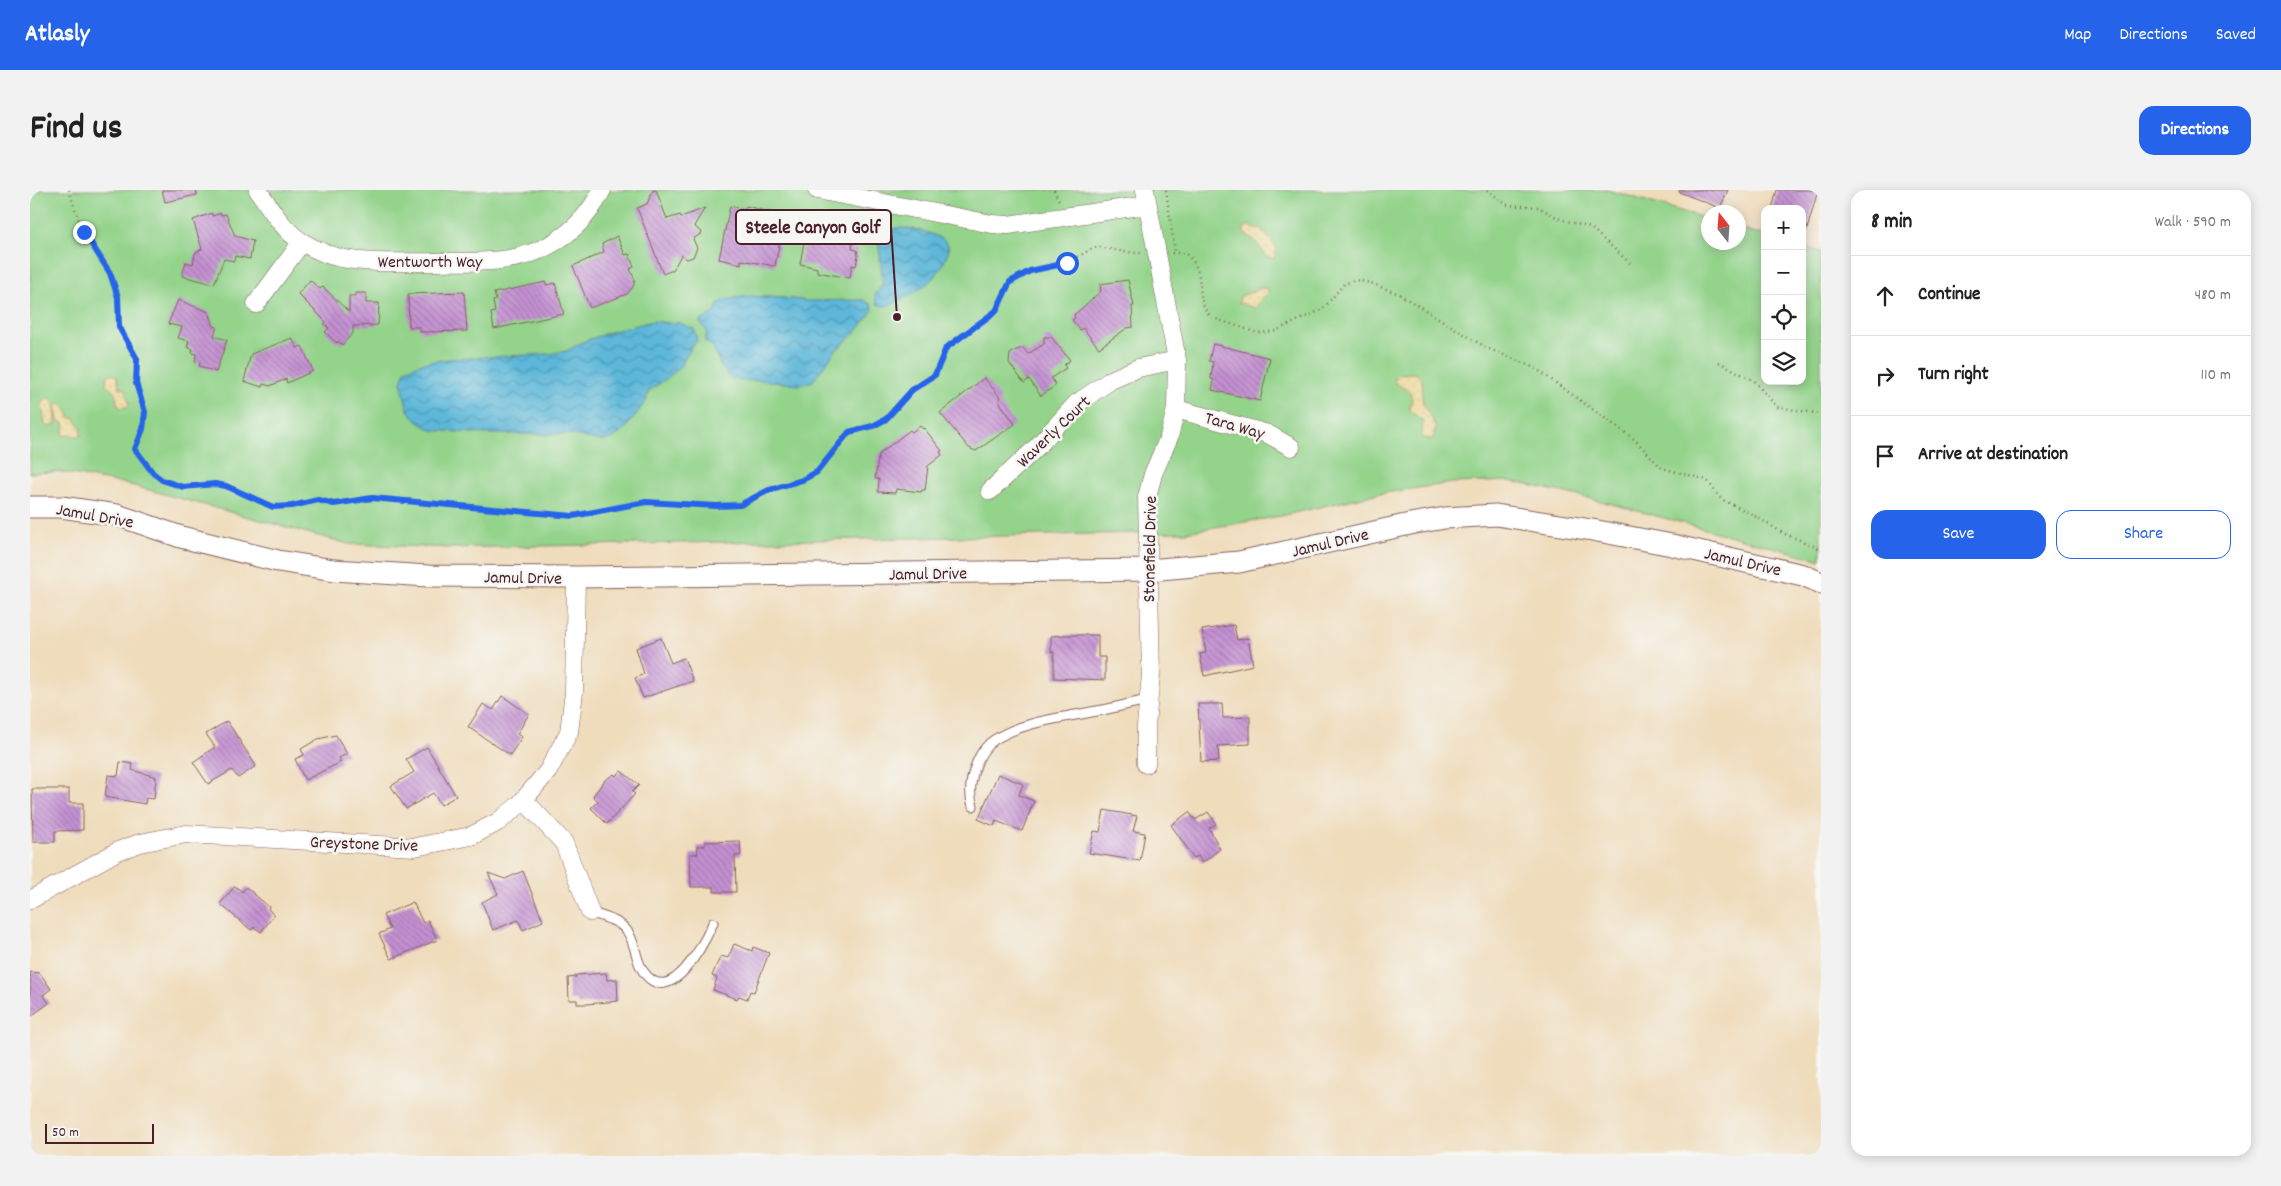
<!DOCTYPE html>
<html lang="en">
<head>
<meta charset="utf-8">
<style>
	:root { --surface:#fff; --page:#f2f2f2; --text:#222; --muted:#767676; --line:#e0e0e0; --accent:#2563eb }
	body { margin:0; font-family:Dekko,sans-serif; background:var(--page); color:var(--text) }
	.controls { position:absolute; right:15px; top:15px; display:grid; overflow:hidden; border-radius:10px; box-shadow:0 2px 12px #0003 }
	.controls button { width:45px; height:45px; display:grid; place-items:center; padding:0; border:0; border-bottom:1px solid var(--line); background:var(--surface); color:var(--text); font:25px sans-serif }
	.compass { position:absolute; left:1671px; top:15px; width:45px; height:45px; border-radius:50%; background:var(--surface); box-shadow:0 2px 12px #0003; rotate:343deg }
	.scale { position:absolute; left:15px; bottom:12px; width:109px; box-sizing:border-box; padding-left:5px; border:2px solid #4a1f2b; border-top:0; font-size:14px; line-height:18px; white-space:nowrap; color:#4a1f2b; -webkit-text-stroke:4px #f6f6f2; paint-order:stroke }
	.stop { position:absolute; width:15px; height:15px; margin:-11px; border:4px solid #2563eb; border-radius:50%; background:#fff }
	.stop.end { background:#2563eb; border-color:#fff; box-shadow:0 1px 5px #0008 }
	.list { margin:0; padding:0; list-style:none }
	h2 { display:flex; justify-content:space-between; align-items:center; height:65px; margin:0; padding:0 20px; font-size:21px }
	h2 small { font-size:16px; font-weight:400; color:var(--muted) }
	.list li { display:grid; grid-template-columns:32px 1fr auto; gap:15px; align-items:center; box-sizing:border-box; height:80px; padding:0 20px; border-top:1px solid var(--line) }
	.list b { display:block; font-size:19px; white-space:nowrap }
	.list em { font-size:16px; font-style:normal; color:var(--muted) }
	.actions { display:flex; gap:10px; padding:15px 20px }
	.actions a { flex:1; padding:11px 0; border:1px solid var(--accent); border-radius:15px; text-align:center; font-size:18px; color:var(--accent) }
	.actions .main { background:var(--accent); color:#fff }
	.icon { flex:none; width:28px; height:28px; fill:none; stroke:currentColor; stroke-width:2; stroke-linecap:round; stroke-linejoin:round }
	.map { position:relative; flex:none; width:1791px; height:966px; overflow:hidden; border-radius:15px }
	header { display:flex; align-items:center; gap:30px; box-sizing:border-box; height:70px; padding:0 25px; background:var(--accent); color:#fff }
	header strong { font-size:24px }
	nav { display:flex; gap:28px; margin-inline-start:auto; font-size:18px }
	.intro { display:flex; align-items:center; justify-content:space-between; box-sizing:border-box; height:120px; padding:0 30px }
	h1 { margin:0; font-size:35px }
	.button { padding:12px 22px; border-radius:15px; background:var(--accent); color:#fff; font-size:18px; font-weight:700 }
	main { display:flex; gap:30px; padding:0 30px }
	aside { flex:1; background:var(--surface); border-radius:15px; box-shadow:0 2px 12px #0003 }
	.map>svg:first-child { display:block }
</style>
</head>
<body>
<header>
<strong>Atlasly</strong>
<nav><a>Map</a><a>Directions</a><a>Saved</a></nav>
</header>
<div class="intro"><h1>Find us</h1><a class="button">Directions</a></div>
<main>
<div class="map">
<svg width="1791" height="966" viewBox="0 0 1791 966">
	<defs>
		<pattern id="sand-dots" width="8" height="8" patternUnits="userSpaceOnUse" patternTransform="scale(1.25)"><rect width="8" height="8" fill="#eeda9e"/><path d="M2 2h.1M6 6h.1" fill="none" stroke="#cebb88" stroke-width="1.8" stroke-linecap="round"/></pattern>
		<pattern id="water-waves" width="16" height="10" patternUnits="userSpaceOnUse" patternTransform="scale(1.25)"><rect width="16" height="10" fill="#5bb7d9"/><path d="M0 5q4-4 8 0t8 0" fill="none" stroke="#4d94b0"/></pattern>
		<pattern id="building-back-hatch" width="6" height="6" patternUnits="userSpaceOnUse" patternTransform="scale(1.25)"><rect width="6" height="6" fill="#c491d2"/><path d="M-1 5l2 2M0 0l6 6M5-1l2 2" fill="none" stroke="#a176ab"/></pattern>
	</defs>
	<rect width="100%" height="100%" fill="#f6f6f2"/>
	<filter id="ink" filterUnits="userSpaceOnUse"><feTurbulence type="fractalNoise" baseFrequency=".02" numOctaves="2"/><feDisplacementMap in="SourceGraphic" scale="10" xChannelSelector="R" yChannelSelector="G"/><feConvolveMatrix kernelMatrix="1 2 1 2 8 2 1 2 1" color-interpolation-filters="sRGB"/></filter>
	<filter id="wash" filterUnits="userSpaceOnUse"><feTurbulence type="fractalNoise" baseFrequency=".0096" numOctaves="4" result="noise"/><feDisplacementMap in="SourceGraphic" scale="20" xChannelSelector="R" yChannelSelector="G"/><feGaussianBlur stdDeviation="1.12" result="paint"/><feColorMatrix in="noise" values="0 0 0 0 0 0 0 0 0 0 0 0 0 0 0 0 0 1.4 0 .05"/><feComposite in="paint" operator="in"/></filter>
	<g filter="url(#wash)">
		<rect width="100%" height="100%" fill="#efdcbb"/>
		<path fill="#93d38a" stroke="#6e795a" d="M0,0H1578L1678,29V52H1708L1709,38L1735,46V191H1772V57L1791,62V370L1563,309L1480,291L1423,293L1346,304L1251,326L1155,342L421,358L318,354L97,294L31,282L0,283Z"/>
		<path fill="url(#sand-dots)" stroke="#9c7c64" d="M1218,35L1225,39L1230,38C1234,40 1245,55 1247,59L1244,68L1237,67L1227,53L1214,43V38Z
			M1232,98L1238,99V104L1231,109L1226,118L1208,113L1211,106Z
			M1384,183L1389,185C1396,194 1390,203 1393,212C1396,225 1412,234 1402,249H1396L1392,247L1393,231L1379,220L1382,209L1380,202L1364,192L1367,184Z
			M81,184L87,186L89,197L96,200V206L99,213L98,216L92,218L88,216L85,203L76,194L77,186Z
			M21,208C25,213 27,229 25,235L18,237L15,235L12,215L15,210Z
			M32,213L39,224L40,228H44L51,238V246L33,245L35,234L28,231L26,217L27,214Z"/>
		<path fill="url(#water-waves)" stroke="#526b82" d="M864,38C880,37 905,42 917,53L919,59C910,87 897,96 872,109C864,113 857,119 847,114L845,106L853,93L848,48L851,42Z
			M718,106C726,106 772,109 775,111L834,110L842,115L843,120L827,141L805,161L783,191L768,195L733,190L709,191L706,187L703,190L691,177L682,155L675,152L677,141L669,132L685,122L688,114L695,110Z
			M623,131L646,134L647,132L664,139L667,151L660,157V161C654,165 655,171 650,177C640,187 631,192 619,201L616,211L594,240L582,249L572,251L537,244H458L401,240L387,231L378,220L371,192L375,180L392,173L419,169L519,164L537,161L550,153L580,142Z"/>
		<g id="blocks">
			<path fill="url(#building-back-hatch)" d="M132,0H166L167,5L135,12Z
				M623,0H626L637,29L650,25L651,27L675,18L664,36L672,43L663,49L667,58L663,67L657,69L651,65L643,80L633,84L607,18L617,14Z
				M1650,0H1698L1690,18L1649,2Z
				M1747,0H1788L1776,43L1772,42V19H1742Z
				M700,16L715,19L716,16L752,25L751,30H754L745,76L711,70V74L689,69Z
				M182,23V26L191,23L192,25L196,24L205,46L223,51L220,69L205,66L204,71L194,69L184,94L152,86L156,72L163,74L165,63L172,59L163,30Z
				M784,29L825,38L822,59L827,60L828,65L826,76L822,75L820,88L787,82V78L770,74L777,35L782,36Z
				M587,46L595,65L599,64L604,77L600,79L605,90L603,97L597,104L560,118L543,76L574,62L572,54Z
				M280,90L290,99L293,97L319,122V106H325V103H336V113H349L348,135L323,136V143L312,155L308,151L307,153L295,142L299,138L294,134L296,132L268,104Z
				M1098,90L1104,116H1102L1103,137L1097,138L1069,158L1053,138L1050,140L1042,130L1045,128L1044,125L1071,101L1070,94Z
				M516,92V95L525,93L534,124L464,139L461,123L465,122L463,111L466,110L464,103Z
				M434,102L437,141L390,142V137H379L378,104Z
				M148,110L179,122L184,136L187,137L184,146L197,150L186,182L169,176L170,173L165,172L166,164L162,163L163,159L157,157L159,151L148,148L152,137L138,134Z
				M1014,147H1021L1040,170L1034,175L1036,178L1021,188L1026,195L1011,206L999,189L994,193L979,173L980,164L986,160L993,158L998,164L1014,154Z
				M262,148L267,158L272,156L283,181L257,193L256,189L240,196L233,194L232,197L214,191L221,164Z
				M1183,154L1240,168L1230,211L1182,200L1184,190L1181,189L1183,172L1179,171Z
				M954,188L971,208L968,210L985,234L946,261L939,258L910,223Z
				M890,236L893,239L894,238L912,261L910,262L912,265L898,276L895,300H892L891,302L866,299L865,303L848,302L849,289H845L849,264L880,240L882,242Z
				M1204,435L1207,450L1218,448L1223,475L1174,486L1170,464L1176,463L1172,440Z
				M1035,445H1068V467H1075V490L1024,488V462H1021V446Z
				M631,448L641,473L654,468L663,491L613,508L605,488L614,484L606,458Z
				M472,506L499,524L487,544L492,547L480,565L438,537L453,514L463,520Z
				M1168,514H1192L1193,528L1220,527V554L1188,556L1189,571L1171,572Z
				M197,531L226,576L208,588L202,580L178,594L163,572L185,557L176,544Z
				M306,545L317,564L309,568L311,572L275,590L265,569L274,565L271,559L288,549Z
				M397,557L426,606L411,615L403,603L376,619L361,596L384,582L376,569Z
				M90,572L103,574L102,580L126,587L124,609L116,608L115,614L75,607L78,585L88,586Z
				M591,581L609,595L602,602L605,604L577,634L561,618L568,611L563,606L575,590L584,584L586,586Z
				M968,584L993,594L989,605L1004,611L992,641L966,631L964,636L948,629Z
				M2,599H39V613H53V640L25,641V652H3Z
				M1074,620L1107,626L1103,641L1115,643L1110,671L1059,663L1064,641L1070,642Z
				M1159,622L1165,630L1178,622L1186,634L1179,638L1190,659L1172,673L1168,666L1164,668L1141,635Z
				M710,651L711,665L705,666L706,702H684V697H661L660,664H668L667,656H675V652Z
				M493,681L513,731L493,740L488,730L463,740L452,712L468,704L458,683L475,689Z
				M205,696L212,702L216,697L239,717L238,719L244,725L231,742L224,737L221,740L190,714Z
				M383,712L393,733L398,730L407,750L361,769L349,744L360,739L353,725Z
				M704,754L722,761L723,757L739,763L724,802L720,801L717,809L709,806L707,809L683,800L687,788L682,786L687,774L691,766L698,768Z
				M0,782L10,783L21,799L13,805L19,813L0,827Z
				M576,783L577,790L587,789L588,811L557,814H547V810H539L538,788L546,787V785Z"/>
		</g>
	</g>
	<g filter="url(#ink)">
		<use href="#blocks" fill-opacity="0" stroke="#84615d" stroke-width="1"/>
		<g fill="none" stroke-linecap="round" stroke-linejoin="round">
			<g stroke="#84615d" stroke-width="11">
				<path id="service" d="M943,616C936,596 946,562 964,550C993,531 1033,528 1067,521C1084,518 1101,513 1119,510
					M560,722C572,727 589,730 597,741C606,753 605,769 613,781C640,821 674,753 683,733"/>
			</g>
			<g stroke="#84615d" stroke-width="19">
				<path id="minor" d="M228,0C240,18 253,40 272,52C282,58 299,66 311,68C340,74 372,72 402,72C437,71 475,75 507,61C536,49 558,28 572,0
					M787,0L962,34L978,35L1117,15
					M1115,0L1147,170L1146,219L1139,247L1123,284L1117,307L1121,485L1116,536V574
					M226,114L272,52
					M1146,219L1238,244L1261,257
					M960,301L1008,256L1046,214L1081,190L1108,178L1147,170
					M494,610L534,653L560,722
					M0,710L88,661L110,653L156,644L385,657L441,646L468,632L490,614L518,581L539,542L544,502L546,387"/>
			</g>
			<g stroke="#84615d" stroke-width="23">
				<path id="tertiary" d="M0,317H31L87,325L151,347L248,371L304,380L398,386L546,387L1119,380L1209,372L1380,334L1415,328L1466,325L1562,340L1642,355L1773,385L1791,393"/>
			</g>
			<path stroke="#84615d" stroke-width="2.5" stroke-dasharray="1 4" stroke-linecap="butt" d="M39,0L50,34L80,83L88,107L89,137L107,169L106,193L115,222L113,239L105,259L123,283L132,290L153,297L185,294L196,296L243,317L262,316L288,310L304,313L342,308L543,326L616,312L685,316L710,315L739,300L779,287L793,276L819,242L843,236L857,229L882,200L905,185L912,165L921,153L965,121L976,97L986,87L999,81L1037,73L1063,58L1070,57L1095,62L1111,63
				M1024,0L1030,12
				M1136,0L1145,62
				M1457,0L1477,15L1508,17L1530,29L1561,38L1600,73
				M1142,63H1155C1180,82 1161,112 1183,128L1228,143L1245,141L1293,119L1314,94L1325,90L1341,93L1369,104L1457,158L1505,178L1604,249L1632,278L1677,290L1691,309L1720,323L1753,343L1791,359
				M1689,172L1724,191L1747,217L1791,224"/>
			<use href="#service" stroke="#fff" stroke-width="9"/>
			<use href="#minor" stroke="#fff" stroke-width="18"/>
			<use href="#tertiary" stroke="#fff" stroke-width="21"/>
		</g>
	</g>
	<g fill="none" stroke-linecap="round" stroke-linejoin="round" filter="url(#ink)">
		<path stroke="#2563eb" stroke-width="6" d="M54,42L80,83L88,107L89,137L107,169L106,193L115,222L113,239L105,259L123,283L132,290L153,297L185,294L196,296L243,317L262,316L288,310L304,314L342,308L543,326L616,312L686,316L710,315L739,300L772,290L787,282L819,242L843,236L856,229L882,200L905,185L916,158L966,121L980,92L1000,81L1037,73"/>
	</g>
	<g text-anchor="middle" stroke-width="5" stroke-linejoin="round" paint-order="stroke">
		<g font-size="18" fill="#4a1f2b" stroke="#f6f6f2">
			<text x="400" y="77">Wentworth Way</text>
			<text transform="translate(1205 235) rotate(16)" y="6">Tara Way</text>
			<text transform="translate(1023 241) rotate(-44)" y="6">Waverly Court</text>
			<text transform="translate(65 325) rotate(10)" y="6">Jamul Drive</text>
			<text transform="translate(1300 352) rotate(-13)" y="6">Jamul Drive</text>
			<text transform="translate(1119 359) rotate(-89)" y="6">Stonefield Drive</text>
			<text transform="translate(1713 371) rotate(13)" y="6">Jamul Drive</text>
			<text transform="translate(898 383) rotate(-1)" y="6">Jamul Drive</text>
			<text transform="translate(493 387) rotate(1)" y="6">Jamul Drive</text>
			<text transform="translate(334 653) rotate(2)" y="6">Greystone Drive</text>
		</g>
	</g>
	<path fill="none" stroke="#4a1f2b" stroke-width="2" d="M867 127L861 37"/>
	<circle fill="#4a1f2b" stroke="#f6f6f2" stroke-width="2" cx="867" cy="127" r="5"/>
	<rect fill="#f6f6f2" stroke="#4a1f2b" stroke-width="2" x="706" y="20" width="155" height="34" rx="5"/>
	<g font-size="19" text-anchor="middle" font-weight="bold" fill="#4a1f2b">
		<text x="783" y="43">Steele Canyon Golf</text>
	</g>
</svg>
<div class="controls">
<button>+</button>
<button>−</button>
<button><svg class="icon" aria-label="locate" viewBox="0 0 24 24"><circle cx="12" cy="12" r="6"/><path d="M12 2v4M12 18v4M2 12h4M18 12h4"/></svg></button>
<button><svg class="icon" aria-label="layers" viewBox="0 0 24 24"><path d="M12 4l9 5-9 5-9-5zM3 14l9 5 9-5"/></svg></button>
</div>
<svg class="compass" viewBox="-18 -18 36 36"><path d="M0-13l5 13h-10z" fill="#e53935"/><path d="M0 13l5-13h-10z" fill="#767676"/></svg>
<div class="scale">50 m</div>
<div class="stop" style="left:1037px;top:73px"></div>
<div class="stop end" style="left:54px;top:42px"></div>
</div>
<aside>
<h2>8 min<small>Walk · 590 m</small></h2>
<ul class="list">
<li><svg class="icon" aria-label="ahead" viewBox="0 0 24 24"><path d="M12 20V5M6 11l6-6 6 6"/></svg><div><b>Continue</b></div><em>480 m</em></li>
<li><svg class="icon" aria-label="right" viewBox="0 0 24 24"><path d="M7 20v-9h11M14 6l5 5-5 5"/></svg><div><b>Turn right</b></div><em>110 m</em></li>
<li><svg class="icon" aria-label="arrive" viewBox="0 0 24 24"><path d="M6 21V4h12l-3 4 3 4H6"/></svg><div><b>Arrive at destination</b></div></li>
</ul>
<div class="actions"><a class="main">Save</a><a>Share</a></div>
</aside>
</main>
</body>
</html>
